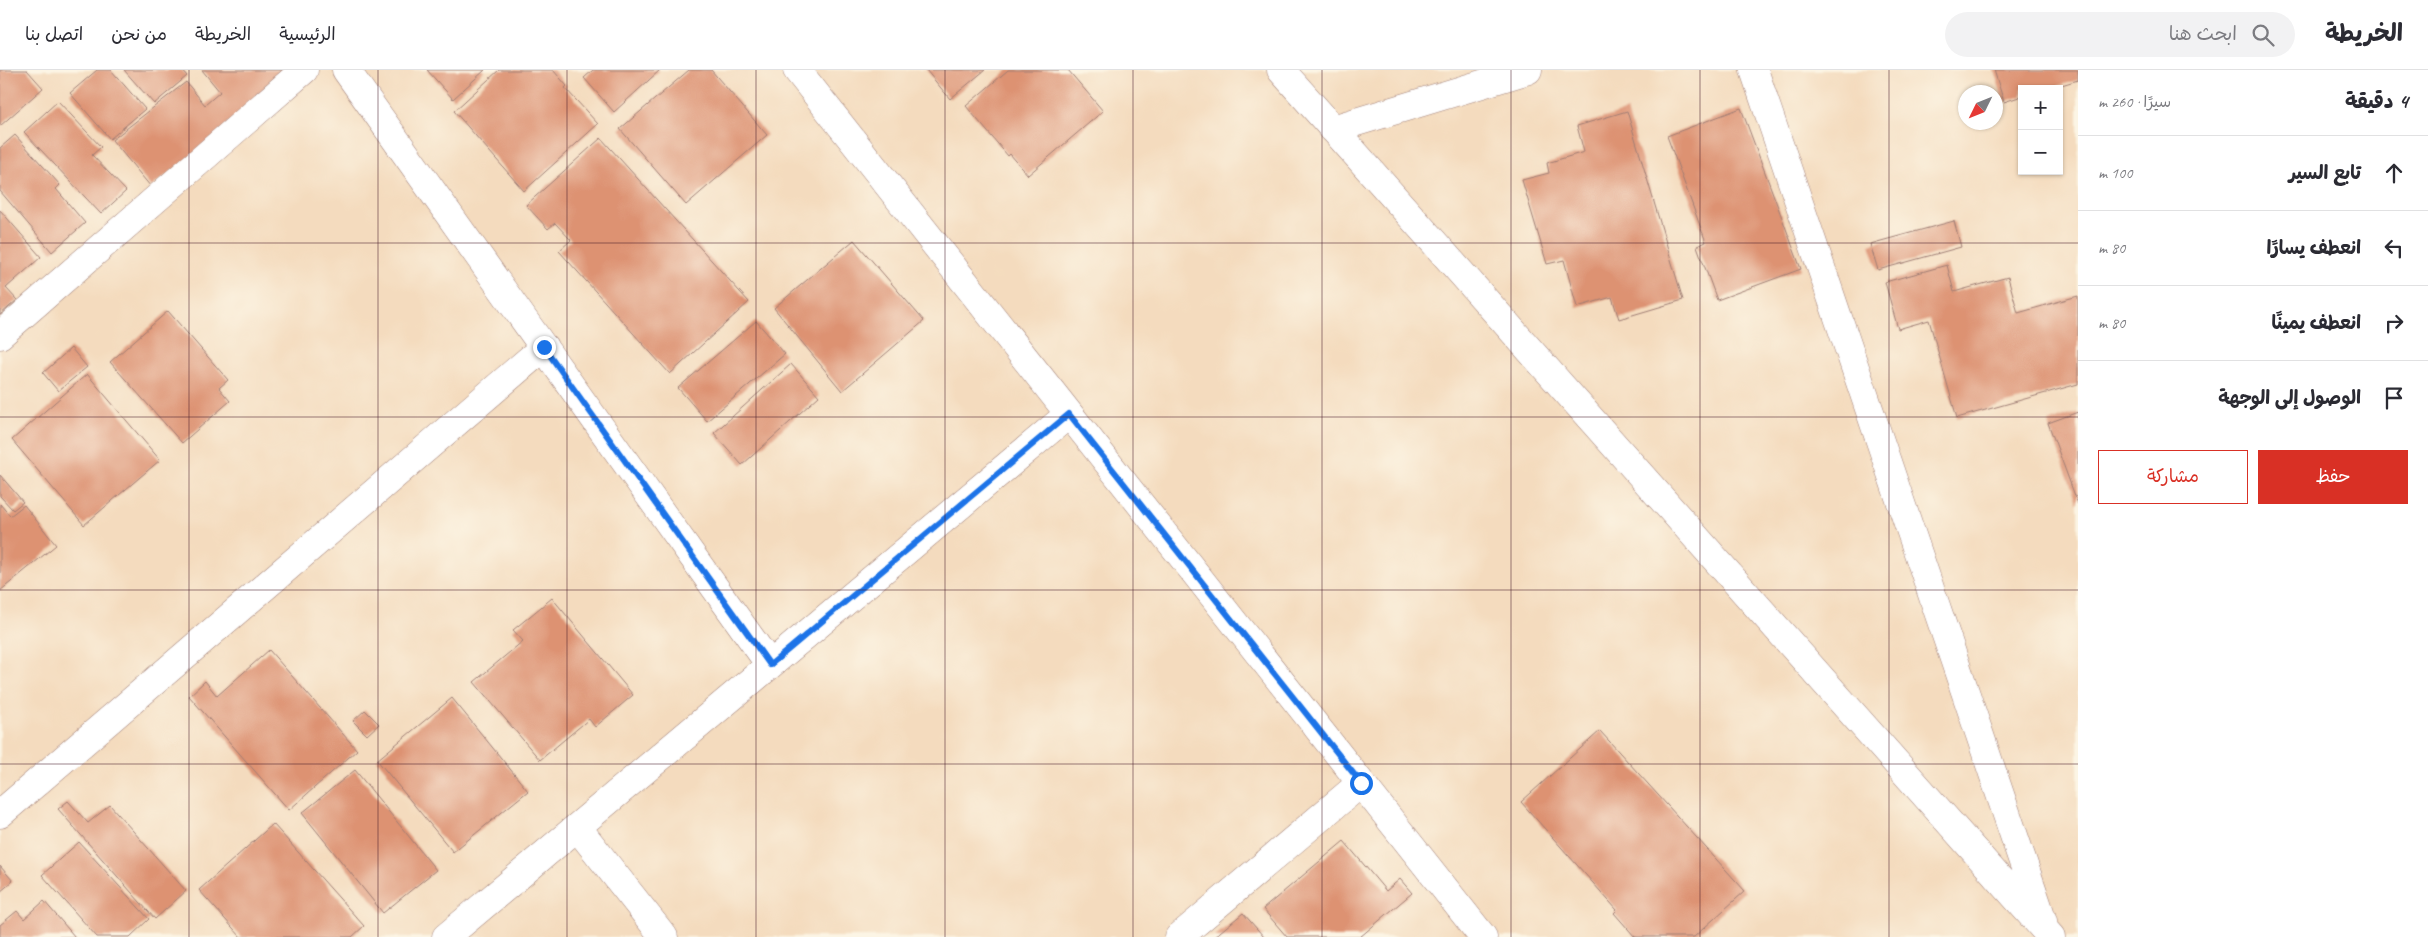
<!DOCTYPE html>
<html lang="ar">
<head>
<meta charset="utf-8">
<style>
	:root { --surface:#fff; --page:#f2f2f3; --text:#2b2b33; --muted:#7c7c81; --line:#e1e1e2; --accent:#d93025 }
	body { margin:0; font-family:Caveat,"Playpen Sans Arabic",sans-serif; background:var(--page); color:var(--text); direction:rtl }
	.controls { position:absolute; right:15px; top:15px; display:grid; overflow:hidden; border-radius:0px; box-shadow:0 1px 4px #0004 }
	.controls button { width:45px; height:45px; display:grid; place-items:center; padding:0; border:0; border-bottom:1px solid var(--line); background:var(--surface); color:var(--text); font:25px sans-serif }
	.compass { position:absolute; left:1958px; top:15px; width:45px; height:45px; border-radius:50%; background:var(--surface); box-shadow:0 1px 4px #0004; rotate:227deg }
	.stop { position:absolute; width:15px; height:15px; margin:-11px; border:4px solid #1a73e8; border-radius:50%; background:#fff }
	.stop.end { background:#1a73e8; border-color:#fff; box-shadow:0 1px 5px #0008 }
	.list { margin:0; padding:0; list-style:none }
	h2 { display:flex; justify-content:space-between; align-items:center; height:65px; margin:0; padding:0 20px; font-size:21px }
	h2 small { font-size:16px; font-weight:400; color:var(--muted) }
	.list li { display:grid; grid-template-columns:32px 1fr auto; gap:15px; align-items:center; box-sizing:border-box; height:75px; padding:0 20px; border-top:1px solid var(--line) }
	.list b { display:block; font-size:19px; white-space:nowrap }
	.list em { font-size:16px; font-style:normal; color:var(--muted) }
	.actions { display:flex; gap:10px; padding:15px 20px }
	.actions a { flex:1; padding:11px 0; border:1px solid var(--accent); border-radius:0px; text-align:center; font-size:18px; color:var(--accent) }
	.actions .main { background:var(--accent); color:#fff }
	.icon { flex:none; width:28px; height:28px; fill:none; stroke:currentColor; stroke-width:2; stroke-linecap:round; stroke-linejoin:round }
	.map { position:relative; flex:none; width:2078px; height:867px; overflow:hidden; direction:ltr }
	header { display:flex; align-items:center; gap:30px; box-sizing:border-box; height:70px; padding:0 25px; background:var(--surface); border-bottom:1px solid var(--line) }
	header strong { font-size:24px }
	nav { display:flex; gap:28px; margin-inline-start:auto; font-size:18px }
	.search { width:350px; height:45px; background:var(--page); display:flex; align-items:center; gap:12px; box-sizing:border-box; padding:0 18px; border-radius:28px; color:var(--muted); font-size:19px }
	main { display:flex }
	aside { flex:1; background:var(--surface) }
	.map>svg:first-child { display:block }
</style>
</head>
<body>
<header>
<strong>الخريطة</strong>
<div class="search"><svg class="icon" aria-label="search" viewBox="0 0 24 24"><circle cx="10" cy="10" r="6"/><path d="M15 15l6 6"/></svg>ابحث هنا</div>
<nav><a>الرئيسية</a><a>الخريطة</a><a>من نحن</a><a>اتصل بنا</a></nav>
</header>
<main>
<aside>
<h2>4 دقيقة<small>سيرًا · 260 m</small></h2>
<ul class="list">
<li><svg class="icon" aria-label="ahead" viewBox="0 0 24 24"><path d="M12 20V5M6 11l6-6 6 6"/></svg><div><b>تابع السير</b></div><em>100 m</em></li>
<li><svg class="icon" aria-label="left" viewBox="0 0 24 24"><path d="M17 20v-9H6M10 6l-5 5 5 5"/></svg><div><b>انعطف يسارًا</b></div><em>80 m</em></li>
<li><svg class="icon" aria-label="right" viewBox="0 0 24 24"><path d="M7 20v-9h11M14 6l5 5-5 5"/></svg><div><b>انعطف يمينًا</b></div><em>80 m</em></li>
<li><svg class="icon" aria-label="arrive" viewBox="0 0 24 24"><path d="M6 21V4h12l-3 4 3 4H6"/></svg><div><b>الوصول إلى الوجهة</b></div></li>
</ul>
<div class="actions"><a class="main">حفظ</a><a>مشاركة</a></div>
</aside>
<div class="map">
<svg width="2078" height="867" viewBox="0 0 2078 867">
	<rect width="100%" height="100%" fill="#fcf5e5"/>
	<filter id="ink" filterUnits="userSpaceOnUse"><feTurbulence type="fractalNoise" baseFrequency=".02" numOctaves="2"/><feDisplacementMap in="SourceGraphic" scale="10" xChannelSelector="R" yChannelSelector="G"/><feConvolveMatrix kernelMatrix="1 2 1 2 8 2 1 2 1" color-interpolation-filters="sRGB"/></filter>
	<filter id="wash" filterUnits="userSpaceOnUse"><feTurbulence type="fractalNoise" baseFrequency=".0096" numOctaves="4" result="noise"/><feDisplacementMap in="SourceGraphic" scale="20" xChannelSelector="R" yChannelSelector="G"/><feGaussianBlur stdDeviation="1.12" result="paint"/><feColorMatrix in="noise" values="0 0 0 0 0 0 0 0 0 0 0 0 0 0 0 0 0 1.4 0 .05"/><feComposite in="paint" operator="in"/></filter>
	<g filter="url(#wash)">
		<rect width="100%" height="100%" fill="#f4dbbe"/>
		<g id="blocks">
			<path fill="#dd9272" d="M0,0H27L43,18L0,56Z
				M97,0H111L145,39L110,69L70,23Z
				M124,0H182L187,6L154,34Z
				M202,0H306L151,117L112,70L186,12L205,35L220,22Z
				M427,0H485L453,29Z
				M499,0H553L567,16L565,18L598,54L524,121L454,41Z
				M593,0H660L614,42L584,8Z
				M689,0H711L767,65L686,135L620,59Z
				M926,0H985L950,29Z
				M1008,0H1068L1103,41L1028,105L1010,84L1008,86L966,36Z
				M1994,0H2078V10L2048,19H2022V26L2004,32Z
				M58,31L101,77L92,85L126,121L101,144L24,62Z
				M1741,38L1801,199L1717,230L1697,176L1706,172L1667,66Z
				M1627,41L1683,230L1619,249L1612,227L1577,237L1564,190L1547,194L1522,110L1549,103L1547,93L1584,82L1577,56Z
				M15,65L60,115L56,119L85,153L52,182L0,121V78Z
				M601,68L749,232L670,304L559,181L571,170L555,153L548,159L526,135Z
				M0,140L41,187L6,218L17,230L0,245Z
				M1954,151L1961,177L1878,200L1870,174Z
				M854,170L924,251L842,321L774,238Z
				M1947,195L1954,222L2008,207L2018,243L2078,226V314L1957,348L1929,250L1898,259L1885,212Z
				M168,241L228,310L219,318L230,331L182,373L110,292Z
				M756,251L785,284L707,351L678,318Z
				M71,278L87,297L58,321L43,303Z
				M791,294L819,326L742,395L714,363Z
				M87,304L160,390L84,455L12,370Z
				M2078,342V434L2048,353Z
				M0,405L23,432L13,440L0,426Z
				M0,434L10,446L24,435L56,475L0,521Z
				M552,528L633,625L595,657L589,649L540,690L474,612L523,571L513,560Z
				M269,580L357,680L289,740L189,626L205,611L217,626Z
				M452,628L528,721L453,782L377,690Z
				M365,640L379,654L367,665L353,651Z
				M1600,661L1745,821L1694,867H1635L1614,843L1617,840L1521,732Z
				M355,700L436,800L383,843L302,743Z
				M68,731L88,753L110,735L186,821L155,849L58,739Z
				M273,754L364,856L352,867H241L199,820Z
				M1344,771L1386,821L1400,809L1412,823L1360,867H1287L1263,839Z
				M79,772L149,849L130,867H97L42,805Z
				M0,796L13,811L0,822Z
				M44,831L75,867H0V855L17,841L24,849Z
				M1243,843L1264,867H1214Z"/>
		</g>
	</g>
	<g filter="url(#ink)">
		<use href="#blocks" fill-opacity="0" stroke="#9f7d74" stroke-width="1"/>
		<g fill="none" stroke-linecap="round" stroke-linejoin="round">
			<g stroke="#9f7d74" stroke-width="29">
				<path id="minor" d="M346,0L770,595
					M797,0L1483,867
					M1281,0L2051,867
					M1754,0L2043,851
					M1333,59L1528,0
					M0,265L304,0
					M0,744L544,277
					M577,757L664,867
					M446,867L1069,344
					M1179,867L1361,713"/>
			</g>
			<use href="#minor" stroke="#fff" stroke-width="28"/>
		</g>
	</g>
	<g fill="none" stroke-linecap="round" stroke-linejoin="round" filter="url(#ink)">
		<path stroke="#1a73e8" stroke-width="6" d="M544,277L770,595L1069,344L1361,713"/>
	</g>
	<path fill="none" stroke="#4a1f2b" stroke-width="1" stroke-opacity="0.55" d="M189,0V867M378,0V867M567,0V867M756,0V867M945,0V867M1133,0V867M1322,0V867M1511,0V867M1700,0V867M1889,0V867M0,173H2078M0,347H2078M0,520H2078M0,694H2078"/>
</svg>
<div class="controls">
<button>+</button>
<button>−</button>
</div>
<svg class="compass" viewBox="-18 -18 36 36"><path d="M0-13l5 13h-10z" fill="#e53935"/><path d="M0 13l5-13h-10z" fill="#7c7c81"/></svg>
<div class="stop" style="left:1361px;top:713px"></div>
<div class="stop end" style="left:544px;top:277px"></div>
</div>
</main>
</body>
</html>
